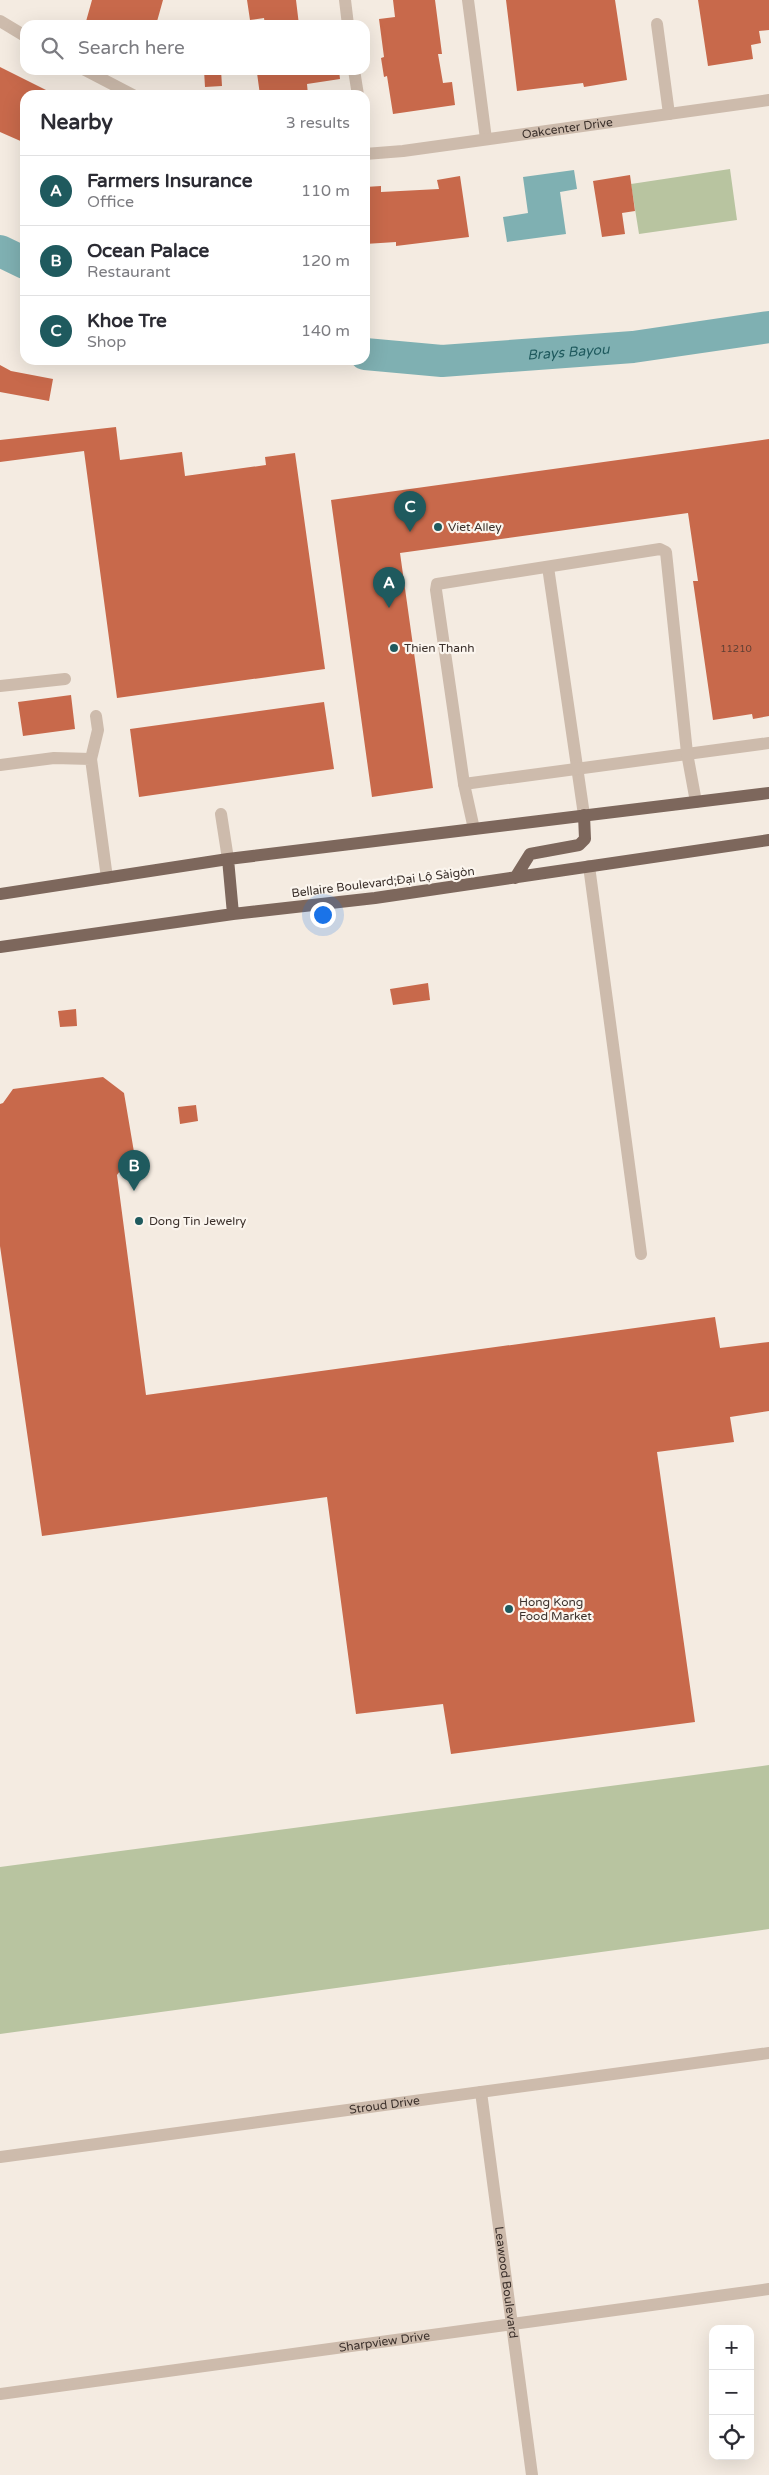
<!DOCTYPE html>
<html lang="en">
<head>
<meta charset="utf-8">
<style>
	:root { --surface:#fff; --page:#f2f2f3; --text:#2b2b33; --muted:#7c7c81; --line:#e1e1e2; --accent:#1f5a5e }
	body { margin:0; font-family:"Varela Round",sans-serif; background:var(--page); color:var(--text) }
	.controls { position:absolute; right:15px; bottom:15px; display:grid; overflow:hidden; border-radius:10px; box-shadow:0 5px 20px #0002 }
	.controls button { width:45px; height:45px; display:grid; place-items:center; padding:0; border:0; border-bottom:1px solid var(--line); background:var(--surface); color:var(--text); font:25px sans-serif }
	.you { position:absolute; left:322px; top:914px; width:18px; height:18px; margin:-12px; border:4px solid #fff; border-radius:50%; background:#1a73e8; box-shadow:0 0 0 8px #1a73e833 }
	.badge { display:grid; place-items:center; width:32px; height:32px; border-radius:50%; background:var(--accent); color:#fff; font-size:16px; font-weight:700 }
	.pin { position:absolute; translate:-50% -41px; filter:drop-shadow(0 1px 2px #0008) }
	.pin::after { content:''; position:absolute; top:26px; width:18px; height:15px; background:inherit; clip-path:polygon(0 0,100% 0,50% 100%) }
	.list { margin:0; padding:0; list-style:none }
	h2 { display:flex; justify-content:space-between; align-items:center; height:65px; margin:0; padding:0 20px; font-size:21px }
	h2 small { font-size:16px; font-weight:400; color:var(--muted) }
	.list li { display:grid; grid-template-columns:32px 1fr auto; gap:15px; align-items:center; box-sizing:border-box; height:70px; padding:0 20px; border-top:1px solid var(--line) }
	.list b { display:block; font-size:19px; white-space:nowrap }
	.list p { margin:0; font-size:16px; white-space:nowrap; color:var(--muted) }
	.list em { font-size:16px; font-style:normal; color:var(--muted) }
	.icon { flex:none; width:28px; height:28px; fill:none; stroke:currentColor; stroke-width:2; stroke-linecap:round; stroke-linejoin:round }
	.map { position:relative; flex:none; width:769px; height:2475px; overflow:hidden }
	.search { position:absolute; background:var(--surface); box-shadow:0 5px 20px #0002; left:20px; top:20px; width:350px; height:55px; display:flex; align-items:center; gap:12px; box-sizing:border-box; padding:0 18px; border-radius:15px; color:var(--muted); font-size:19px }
	.panel { position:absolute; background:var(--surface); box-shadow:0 5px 20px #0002; left:20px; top:90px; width:350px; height:275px; border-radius:15px }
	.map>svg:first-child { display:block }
</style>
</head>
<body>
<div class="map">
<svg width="769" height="2475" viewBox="0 0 769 2475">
	<rect width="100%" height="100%" fill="#f4ebe1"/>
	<path fill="#b8c4a0" d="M730,169L737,220L639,234L631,184Z
		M769,1765V1929L0,2034V1867Z"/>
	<path fill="#7fb0b2" d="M574,170L577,189L560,192L566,234L507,242L503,217L528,213L523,177Z"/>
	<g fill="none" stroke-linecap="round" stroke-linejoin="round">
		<g stroke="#7fb0b2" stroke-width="32">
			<path d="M0,251L25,263"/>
			<path id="s1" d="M365,354L442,361L633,347L769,327"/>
		</g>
	</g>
	<path fill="#c8694b" d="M92,0H163L156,25H85Z
		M247,0H296L299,25H265L264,18L250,20Z
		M393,0H435L442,54H438L443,83L452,82L455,105L393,114L387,76L384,77L381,58L384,57L379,19L395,17Z
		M506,0H615L627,80L584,87L583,83L517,91Z
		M698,0H769V30L759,31L761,43L751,45L753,59L708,66Z
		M0,67L56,95H25V143L0,132Z
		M204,70H221L222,86L205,87Z
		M277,70H339L340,79L307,84L308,95H260L257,73Z
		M630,175L635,211L622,213L625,234L602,237L593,181Z
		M460,176L469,237L396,246V242L365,244V187L381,186V192L439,189L437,180Z
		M0,365L11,371L53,379L49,401L0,392Z
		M116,427L120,460L182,452L185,476L266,465L265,457L295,453L325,669L117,698L84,451L0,462V440Z
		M769,439V716L753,719L752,714L713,720L693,581H698L688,513L400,553L433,788L372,797L331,500Z
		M71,695L75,729L23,736L18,702Z
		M324,702L334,769L139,797L130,729Z
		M428,983L430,1000L393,1005L390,989Z
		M76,1009L77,1026L60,1027L58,1011Z
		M103,1077L124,1093L134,1152L117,1175L146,1395L715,1317L720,1348L769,1342V1411L730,1417L734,1442L657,1452L695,1722L451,1754L443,1704L356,1714L327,1497L42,1536L0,1246V1104L3,1103L13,1089Z
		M196,1105L198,1121L180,1124L178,1107Z"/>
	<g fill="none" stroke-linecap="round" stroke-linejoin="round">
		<g stroke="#cdbbac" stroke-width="12">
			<path d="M345,0L348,25"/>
			<path d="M468,0L486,139"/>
			<path d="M0,21L25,36"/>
			<path d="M657,24L669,114"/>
			<path d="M85,70L133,95"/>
			<path d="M354,70L358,95"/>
			<path id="s2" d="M365,154L403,151L769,100"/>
			<path d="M548,567L584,815"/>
			<path d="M0,686L65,679"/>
			<path d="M91,759L98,730L96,716"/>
			<path d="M0,765L54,758L91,759L107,878"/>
			<path d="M464,784L769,743"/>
			<path d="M221,814L228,859"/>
			<path d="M474,829L464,784L436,590L437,584L660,549L666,552L687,753L696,802"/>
			<path d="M589,866L641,1254"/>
			<path id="s3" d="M481,2092L532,2475"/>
			<path id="s4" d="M0,2157L769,2053"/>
			<path id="s5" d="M0,2394L769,2289"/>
		</g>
		<path stroke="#7d675c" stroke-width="12" d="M228,859L233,914
			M515,878L530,854L579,845L585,839L584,815
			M0,894L228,859L769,793
			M0,947L233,914L375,898L769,840"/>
	</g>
	<g fill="#1f5a5e" stroke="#fbf5ee" stroke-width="2">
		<circle cx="438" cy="527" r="5"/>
		<circle cx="394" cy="648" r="5"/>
		<circle cx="139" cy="1221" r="5"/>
		<circle cx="509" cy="1609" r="5"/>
	</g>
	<g text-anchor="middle" stroke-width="4.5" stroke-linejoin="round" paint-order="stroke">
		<g font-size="10" fill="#5e3e33">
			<text x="736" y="652">11210</text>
		</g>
		<g font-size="12" fill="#3b302b" stroke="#fbf5ee">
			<text dy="4" stroke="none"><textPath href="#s2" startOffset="204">Oakcenter Drive</textPath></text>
			<text transform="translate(383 882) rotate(-7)" y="4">Bellaire Boulevard;Đại Lộ Sàigòn</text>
			<text dy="4" stroke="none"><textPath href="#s4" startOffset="388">Stroud Drive</textPath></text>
			<text dy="4" stroke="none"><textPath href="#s3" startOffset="192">Leawood Boulevard</textPath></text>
			<text dy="4" stroke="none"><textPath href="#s5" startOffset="388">Sharpview Drive</textPath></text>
		</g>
		<g font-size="12" fill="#3b302b" stroke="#fbf5ee" text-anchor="start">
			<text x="448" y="531">Viet Alley</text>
			<text x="404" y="652">Thien Thanh</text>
			<text x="149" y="1225">Dong Tin Jewelry</text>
			<text x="519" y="1606">Hong Kong<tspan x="519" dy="14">Food Market</tspan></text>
		</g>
		<g font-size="14" font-style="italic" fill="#1f5a5e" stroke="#fbf5ee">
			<text dy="5" stroke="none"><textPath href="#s1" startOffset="204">Brays Bayou</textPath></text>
		</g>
	</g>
</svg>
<div class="controls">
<button>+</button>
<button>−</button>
<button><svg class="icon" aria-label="locate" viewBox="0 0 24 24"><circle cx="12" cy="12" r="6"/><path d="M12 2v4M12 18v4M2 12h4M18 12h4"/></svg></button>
</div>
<div class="you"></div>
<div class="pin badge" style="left:389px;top:608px">A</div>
<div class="pin badge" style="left:134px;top:1191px">B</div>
<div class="pin badge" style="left:410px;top:532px">C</div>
<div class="search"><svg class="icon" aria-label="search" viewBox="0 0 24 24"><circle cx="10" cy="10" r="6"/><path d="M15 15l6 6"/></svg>Search here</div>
<section class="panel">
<h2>Nearby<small>3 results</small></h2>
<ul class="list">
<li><span class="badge">A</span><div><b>Farmers Insurance</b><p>Office</p></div><em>110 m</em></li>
<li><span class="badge">B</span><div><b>Ocean Palace</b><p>Restaurant</p></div><em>120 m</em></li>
<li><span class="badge">C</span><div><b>Khoe Tre</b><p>Shop</p></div><em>140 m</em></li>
</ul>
</section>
</div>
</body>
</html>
